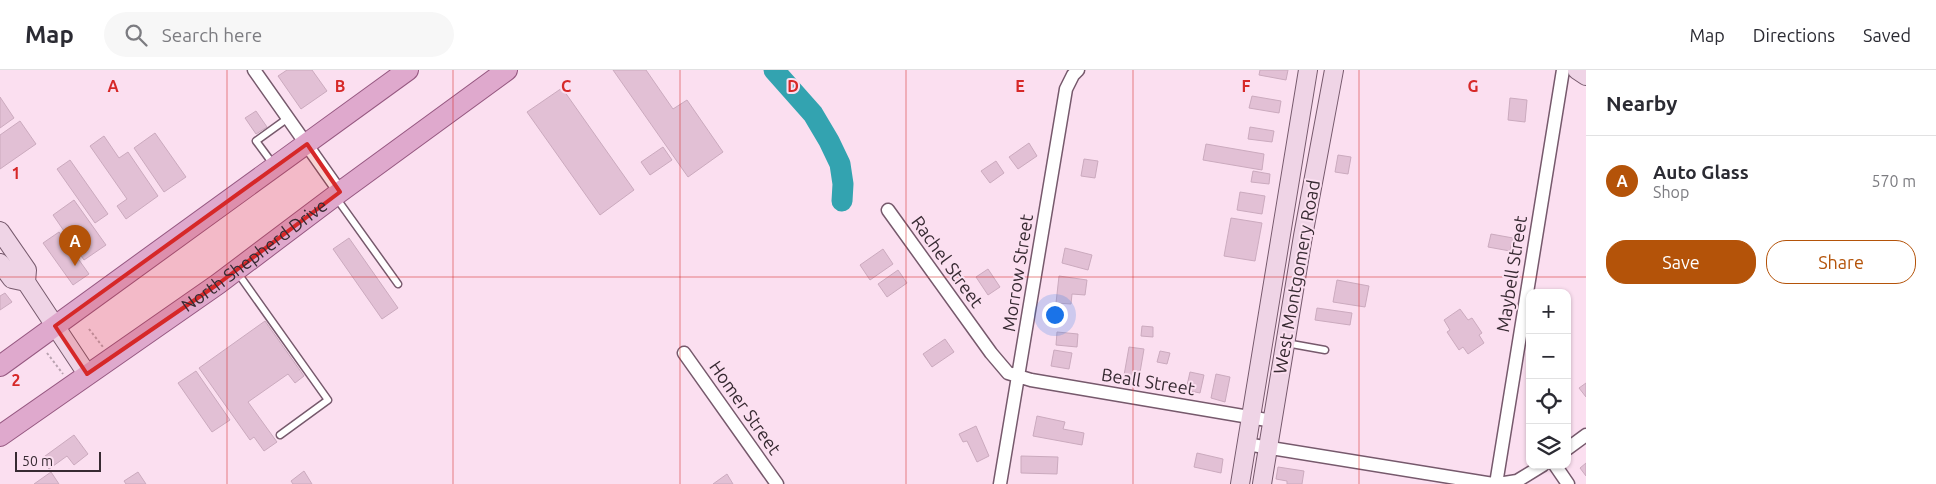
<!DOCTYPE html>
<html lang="en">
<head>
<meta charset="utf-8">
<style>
	:root { --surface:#fff; --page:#f7f7f7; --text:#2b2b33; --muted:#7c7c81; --line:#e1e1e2; --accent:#b45309 }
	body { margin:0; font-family:Ubuntu,sans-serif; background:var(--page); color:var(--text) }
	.controls { position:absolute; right:15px; bottom:15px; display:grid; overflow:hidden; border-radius:10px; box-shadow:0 1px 4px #0004 }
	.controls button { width:45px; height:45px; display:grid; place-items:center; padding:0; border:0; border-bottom:1px solid var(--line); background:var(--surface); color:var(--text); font:25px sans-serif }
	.scale { position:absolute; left:15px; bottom:12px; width:86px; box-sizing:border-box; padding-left:5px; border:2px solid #372a32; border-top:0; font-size:14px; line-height:18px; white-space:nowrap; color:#372a32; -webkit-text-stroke:4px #fbdff0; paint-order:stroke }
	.you { position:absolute; left:1054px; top:244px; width:18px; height:18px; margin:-12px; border:4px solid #fff; border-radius:50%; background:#1a73e8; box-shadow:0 0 0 8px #1a73e833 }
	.badge { display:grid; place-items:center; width:32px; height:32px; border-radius:50%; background:var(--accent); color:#fff; font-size:16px; font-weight:700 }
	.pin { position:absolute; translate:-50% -41px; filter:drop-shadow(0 1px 2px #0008) }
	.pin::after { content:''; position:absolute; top:26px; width:18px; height:15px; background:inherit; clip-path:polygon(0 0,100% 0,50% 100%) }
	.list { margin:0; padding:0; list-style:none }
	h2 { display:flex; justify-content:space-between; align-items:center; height:65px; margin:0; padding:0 20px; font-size:21px }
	h2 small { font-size:16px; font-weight:400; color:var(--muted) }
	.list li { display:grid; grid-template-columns:32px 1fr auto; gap:15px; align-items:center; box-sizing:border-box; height:90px; padding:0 20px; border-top:1px solid var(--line) }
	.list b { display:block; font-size:19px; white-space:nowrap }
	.list p { margin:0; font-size:16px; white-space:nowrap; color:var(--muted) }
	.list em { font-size:16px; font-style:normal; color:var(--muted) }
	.actions { display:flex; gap:10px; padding:15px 20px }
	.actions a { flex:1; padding:11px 0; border:1px solid var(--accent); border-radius:20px; text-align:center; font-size:18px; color:var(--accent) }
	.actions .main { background:var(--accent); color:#fff }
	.icon { flex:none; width:28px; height:28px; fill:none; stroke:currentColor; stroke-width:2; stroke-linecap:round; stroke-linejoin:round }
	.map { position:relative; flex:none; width:1586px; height:414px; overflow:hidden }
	header { display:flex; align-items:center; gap:30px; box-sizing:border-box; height:70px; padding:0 25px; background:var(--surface); border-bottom:1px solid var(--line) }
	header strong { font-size:24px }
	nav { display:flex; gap:28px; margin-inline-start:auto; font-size:18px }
	.search { width:350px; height:45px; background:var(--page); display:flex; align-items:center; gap:12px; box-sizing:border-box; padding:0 18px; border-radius:28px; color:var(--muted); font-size:19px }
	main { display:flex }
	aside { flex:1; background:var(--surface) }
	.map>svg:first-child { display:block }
</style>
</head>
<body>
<header>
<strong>Map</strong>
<div class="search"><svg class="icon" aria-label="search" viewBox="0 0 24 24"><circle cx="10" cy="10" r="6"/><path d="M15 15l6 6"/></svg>Search here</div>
<nav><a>Map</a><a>Directions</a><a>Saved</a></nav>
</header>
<main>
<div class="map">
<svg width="1586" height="414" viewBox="0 0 1586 414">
	<rect width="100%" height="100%" fill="#fbdff0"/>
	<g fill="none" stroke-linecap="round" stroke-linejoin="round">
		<path stroke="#33a3b0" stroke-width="21" d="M774,0L813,44L829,71L840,94L843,114L842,131"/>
	</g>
	<path fill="#e2c0d5" stroke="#cbaabe" d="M287,0H312L327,21L301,39L278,6Z
		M613,0H646L673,39L687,30L723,82L688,107Z
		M1260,0H1288L1286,10L1259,5Z
		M562,18L634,120L600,145L527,42Z
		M1252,26L1281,31L1279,43L1249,38Z
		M0,27L14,48L0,58Z
		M1510,28L1527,30L1525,52L1508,50Z
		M256,41L267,57L256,64L245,48Z
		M20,51L36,74L0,99V65Z
		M1250,57L1274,61L1272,72L1248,69Z
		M155,63L186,107L164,122L134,78Z
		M104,66L119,88L128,82L158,126L126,149L117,136L127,129L90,76Z
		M1029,73L1037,86L1018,99L1009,87Z
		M1206,74L1264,84L1262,100L1203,90Z
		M663,77L672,90L650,105L641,92Z
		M1338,85L1351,87L1348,104L1335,102Z
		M1084,89L1098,91L1095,108L1081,106Z
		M70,90L108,144L95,153L57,99Z
		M996,91L1004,103L990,113L981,101Z
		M1253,101L1270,104L1269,114L1251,112Z
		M1240,122L1265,126L1262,144L1237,140Z
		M74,130L106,175L84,190L53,145Z
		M1231,148L1262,153L1255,191L1224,186Z
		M59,162L89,204L73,215L43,173Z
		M1491,164L1513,168L1510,181L1488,177Z
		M349,168L398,238L382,249L333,179Z
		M1065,178L1092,185L1088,200L1062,193Z
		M883,179L893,194L870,210L860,195Z
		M988,199L1000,217L988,225L976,207Z
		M898,200L907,213L887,227L878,214Z
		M1059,206L1087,210L1085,225L1072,224L1071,234L1056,233Z
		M1337,210L1369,216L1365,237L1333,232Z
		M5,223L12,232L0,240V226Z
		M1317,238L1352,243L1350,255L1315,250Z
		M1460,239L1468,250L1472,248L1482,263L1479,265L1484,273L1468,284L1463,277L1459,280L1447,262L1450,260L1444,250Z
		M265,251L304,306L295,313L288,304L248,332L277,372L264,381L254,367L250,370L199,298Z
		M1142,256L1153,257V267L1141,266Z
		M1057,262L1078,264L1077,277L1056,275Z
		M945,269L954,282L932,297L923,284Z
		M1129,277L1144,279L1138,314L1123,311Z
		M1054,280L1072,283L1069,299L1051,296Z
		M1160,281L1170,283L1167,294L1157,292Z
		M196,301L230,350L212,362L178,313Z
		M1190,302L1204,305L1200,323L1186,320Z
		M1216,304L1230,307L1225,332L1211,328Z
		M1586,313V327L1579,318Z
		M1037,346L1065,352L1063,359L1084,363L1082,375L1033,366Z
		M976,356L989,386L977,392L967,371L963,372L959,364Z
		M74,365L88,384L74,395L67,386L49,399L41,389Z
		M1197,383L1223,389L1221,403L1194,397Z
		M1021,386L1058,387L1057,404L1021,403Z
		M1586,393V406L1580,398Z
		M1278,397L1304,401L1302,414H1287V411L1276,409Z
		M304,401L312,414H293L291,411Z
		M51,402L59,414H34Z
		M138,402L146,414H126L124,411Z
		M727,404L733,414H713Z"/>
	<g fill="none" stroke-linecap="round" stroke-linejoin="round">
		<g stroke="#76596c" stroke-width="9">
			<path id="lane" d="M273,94L256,71L288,48
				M337,129L398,214
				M237,202L328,330L280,365
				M1286,273L1325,280"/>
		</g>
		<g stroke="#76596c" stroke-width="15">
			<path id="street" d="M254,0L340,122
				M888,140L991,283L1008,303L1031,310L1273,351
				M684,283L777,414
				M1246,374L1493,414
				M1567,379L1586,365
				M1555,395L1568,414
				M1000,414L1066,19L1073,5L1078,0
				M1496,414L1563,0
				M1498,414L1517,411L1543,395"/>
		</g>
		<g stroke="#76596c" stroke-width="20">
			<path id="secondary" d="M1577,0L1586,6
				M0,161L27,200L26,212L87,304
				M0,193L12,209L26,212
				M1240,414L1308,0
				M1262,414L1303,166L1334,0"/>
		</g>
		<g stroke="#965881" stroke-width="22">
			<g id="primary">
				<path d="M0,296L408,0"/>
				<path id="s1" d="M0,366L218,214L340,122L507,0"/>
			</g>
		</g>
		<path stroke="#b9a2b0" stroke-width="2" stroke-dasharray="2.5 2.5" stroke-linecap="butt" d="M89,259L103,277
			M47,283L63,304"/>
		<use href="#lane" stroke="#fff" stroke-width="6"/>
		<use href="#street" stroke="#fff" stroke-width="12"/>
		<use href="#secondary" stroke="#efd4e6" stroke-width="18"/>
		<use href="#primary" stroke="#dfa9cd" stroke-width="20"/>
	</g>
	<path fill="#d62828" fill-opacity="0.2" stroke="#d62828" stroke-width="4" stroke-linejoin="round" d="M307,74L340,122L218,214L87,304L55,256Z"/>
	<path fill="none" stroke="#d62828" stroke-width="1" stroke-opacity="0.55" d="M227,0V414M453,0V414M680,0V414M906,0V414M1133,0V414M1359,0V414M0,207H1586"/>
	<g text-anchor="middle" stroke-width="4" stroke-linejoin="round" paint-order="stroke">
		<g font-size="18" fill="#372a32" stroke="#fbdff0">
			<text dy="6" stroke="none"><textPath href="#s1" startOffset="312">North Shepherd Drive</textPath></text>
			<text transform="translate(947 192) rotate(54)" y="6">Rachel Street</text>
			<text transform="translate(1018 203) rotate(-81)" y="6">Morrow Street</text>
			<text transform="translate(1512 204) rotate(-81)" y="6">Maybell Street</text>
			<text transform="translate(1297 207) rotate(-80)" y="6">West Montgomery Road</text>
			<text transform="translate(1148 312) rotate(9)" y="6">Beall Street</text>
			<text transform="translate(745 338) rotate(55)" y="6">Homer Street</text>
		</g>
	</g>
	<g font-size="16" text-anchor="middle" font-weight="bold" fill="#d62828" stroke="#fbdff0" stroke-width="4" stroke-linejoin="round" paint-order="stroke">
		<text x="113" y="22">A</text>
		<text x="340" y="22">B</text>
		<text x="566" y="22">C</text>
		<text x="793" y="22">D</text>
		<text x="1020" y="22">E</text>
		<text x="1246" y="22">F</text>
		<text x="1473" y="22">G</text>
		<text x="16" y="109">1</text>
		<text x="16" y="316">2</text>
	</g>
</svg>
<div class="controls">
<button>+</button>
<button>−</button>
<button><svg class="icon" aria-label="locate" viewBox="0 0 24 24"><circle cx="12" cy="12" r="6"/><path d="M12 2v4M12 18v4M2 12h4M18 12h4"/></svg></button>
<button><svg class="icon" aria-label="layers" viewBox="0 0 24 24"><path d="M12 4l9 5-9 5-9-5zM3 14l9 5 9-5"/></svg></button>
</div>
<div class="scale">50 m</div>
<div class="you"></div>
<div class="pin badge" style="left:75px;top:196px">A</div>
</div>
<aside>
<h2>Nearby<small></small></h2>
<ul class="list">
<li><span class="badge">A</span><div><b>Auto Glass</b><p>Shop</p></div><em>570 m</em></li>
</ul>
<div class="actions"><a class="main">Save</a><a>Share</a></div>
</aside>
</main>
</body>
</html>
